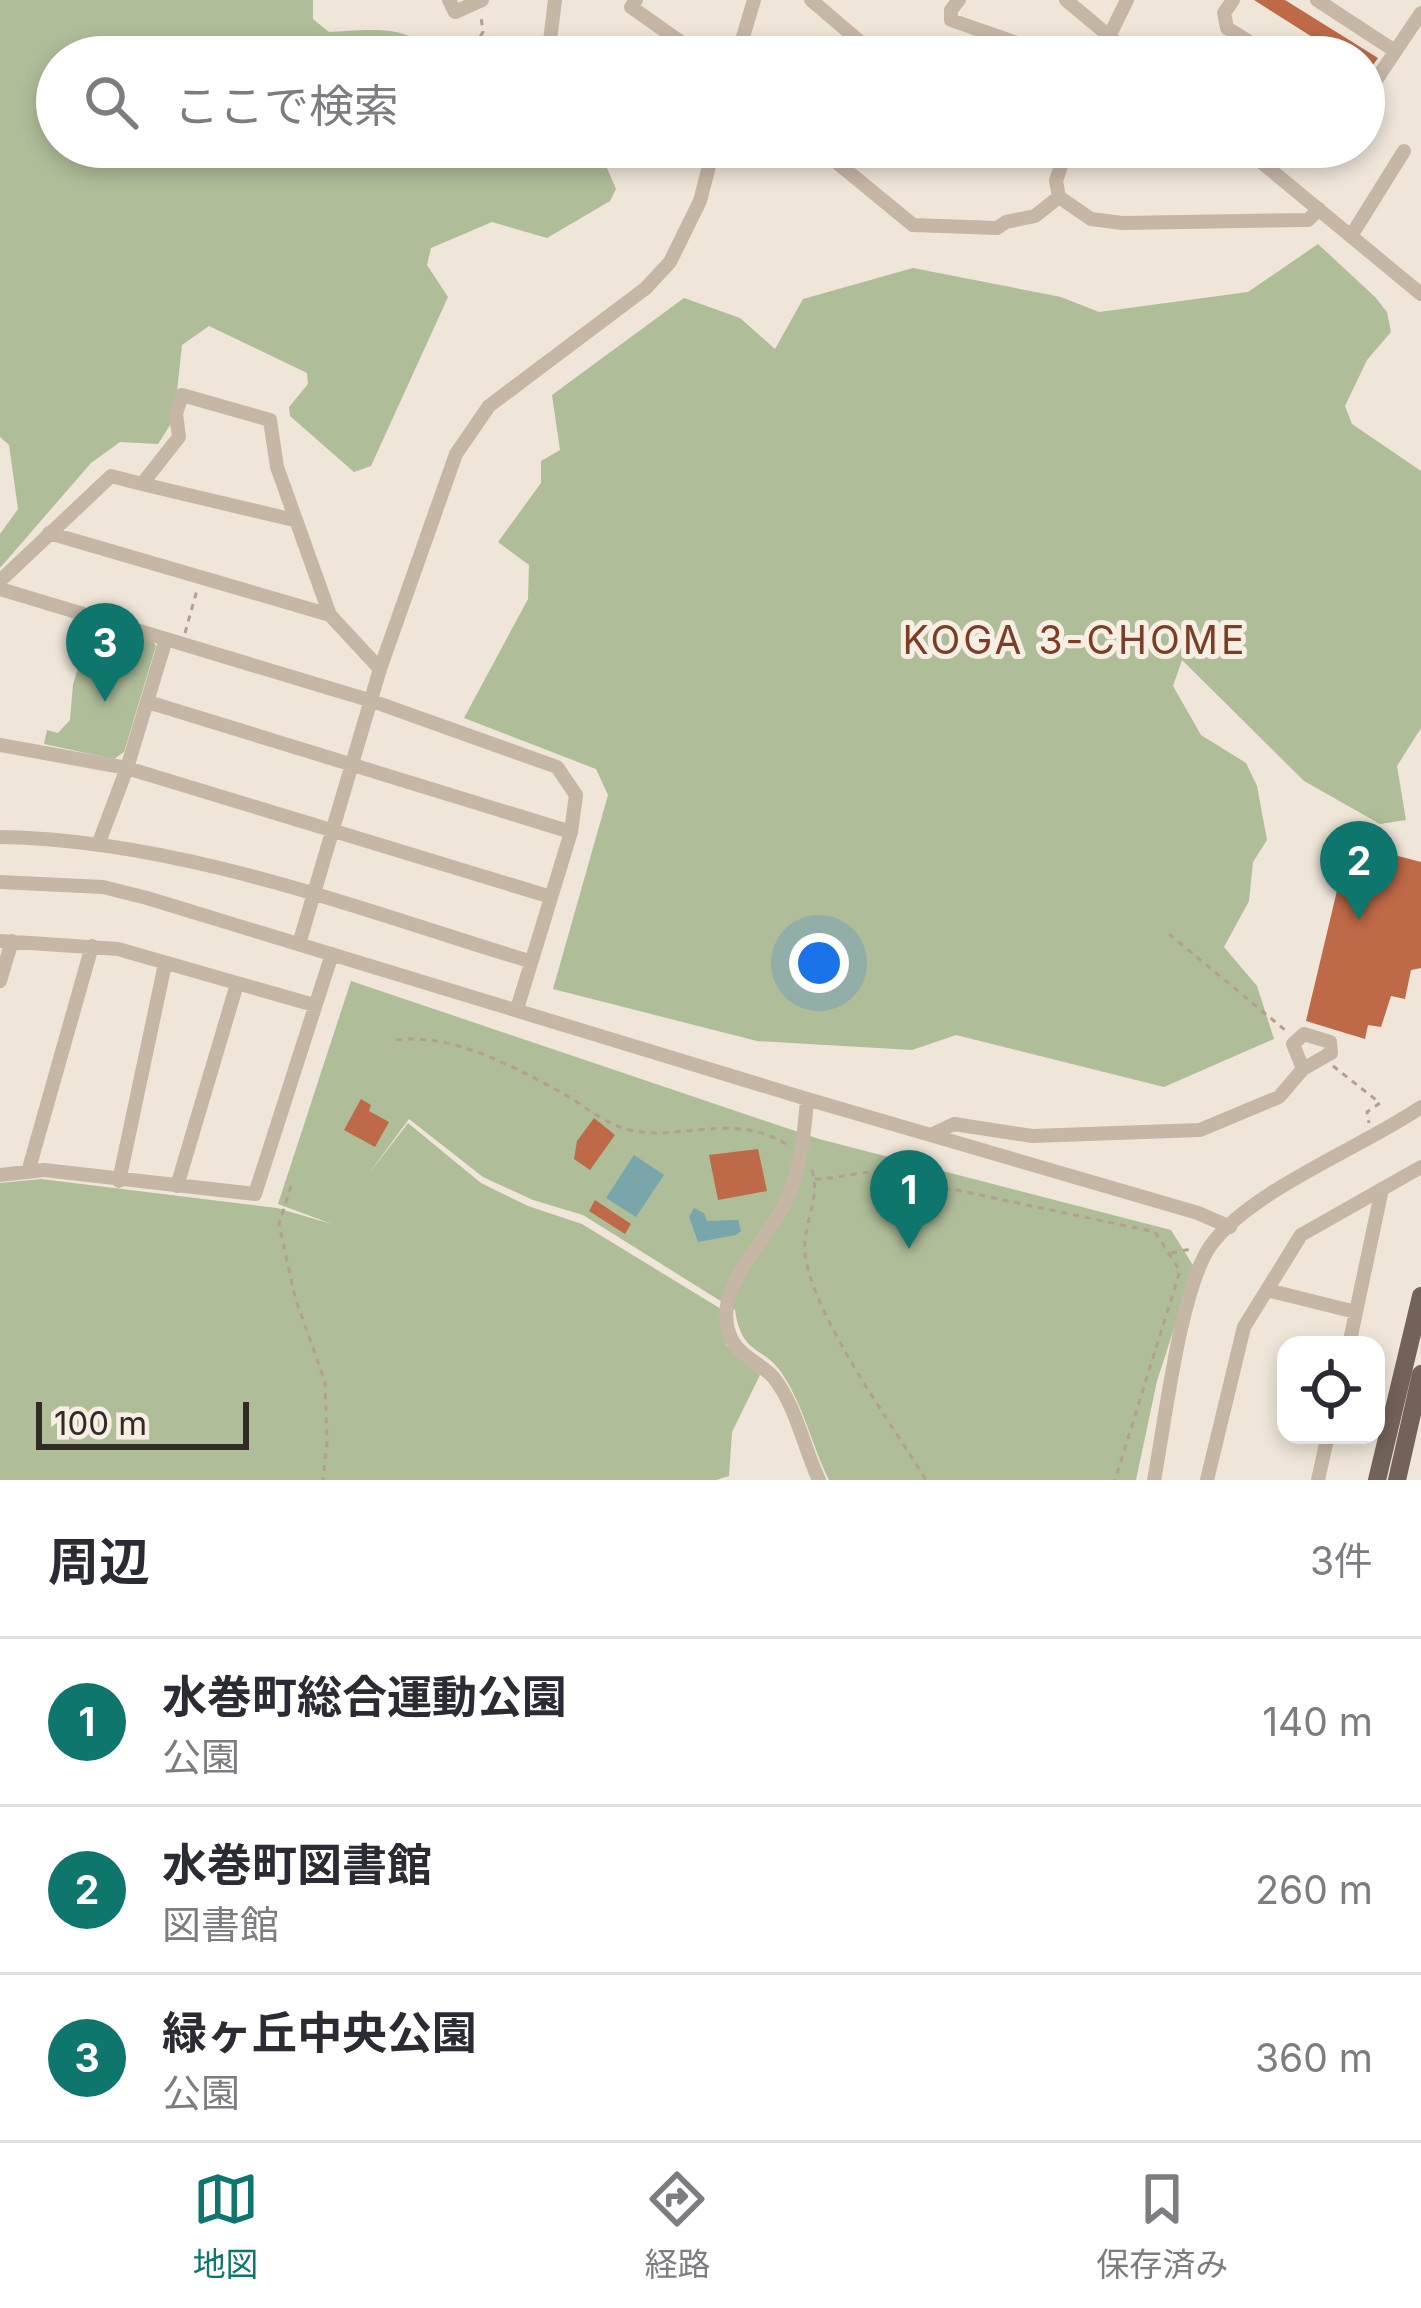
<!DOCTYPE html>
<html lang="ja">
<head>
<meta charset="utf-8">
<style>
	:root { --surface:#fff; --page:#f7f7f7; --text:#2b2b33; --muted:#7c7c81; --line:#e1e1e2; --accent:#0f766e }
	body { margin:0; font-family:Inter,"Noto Sans JP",sans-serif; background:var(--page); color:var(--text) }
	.controls { position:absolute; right:36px; bottom:36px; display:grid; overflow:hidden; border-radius:24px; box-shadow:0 6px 18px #0003 }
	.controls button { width:108px; height:108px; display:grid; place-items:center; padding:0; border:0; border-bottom:3px solid var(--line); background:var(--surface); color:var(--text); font:60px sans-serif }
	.scale { position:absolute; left:36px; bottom:30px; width:213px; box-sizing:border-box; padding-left:12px; border:6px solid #322a26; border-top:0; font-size:33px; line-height:42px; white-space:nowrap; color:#322a26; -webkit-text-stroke:9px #f7efe4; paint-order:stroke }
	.you { position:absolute; left:819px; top:963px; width:42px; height:42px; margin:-30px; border:9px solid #fff; border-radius:50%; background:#1a73e8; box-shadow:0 0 0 18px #1a73e833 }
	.badge { display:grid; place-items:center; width:78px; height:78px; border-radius:50%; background:var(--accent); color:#fff; font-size:39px; font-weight:700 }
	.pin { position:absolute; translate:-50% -99px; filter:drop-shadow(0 3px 6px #0008) }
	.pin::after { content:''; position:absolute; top:63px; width:42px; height:36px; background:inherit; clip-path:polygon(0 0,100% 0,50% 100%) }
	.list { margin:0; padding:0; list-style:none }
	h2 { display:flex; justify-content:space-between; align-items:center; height:156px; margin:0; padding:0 48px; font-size:51px }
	h2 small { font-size:39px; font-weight:400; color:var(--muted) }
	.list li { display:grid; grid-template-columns:78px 1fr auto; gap:36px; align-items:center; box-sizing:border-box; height:168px; padding:0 48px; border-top:3px solid var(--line) }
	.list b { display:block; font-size:45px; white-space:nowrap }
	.list p { margin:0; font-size:39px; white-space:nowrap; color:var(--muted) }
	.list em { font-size:39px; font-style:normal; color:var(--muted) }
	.icon { flex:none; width:66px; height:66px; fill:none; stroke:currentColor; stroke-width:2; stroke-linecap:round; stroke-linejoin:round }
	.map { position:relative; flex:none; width:1421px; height:1480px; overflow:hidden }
	.search { position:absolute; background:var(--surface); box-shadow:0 6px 18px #0003; left:36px; right:36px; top:36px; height:132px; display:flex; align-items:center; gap:30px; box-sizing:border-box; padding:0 42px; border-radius:66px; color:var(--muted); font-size:45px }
	.sheet { height:660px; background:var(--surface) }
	nav { display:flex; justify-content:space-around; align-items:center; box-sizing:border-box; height:168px; border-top:3px solid var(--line); background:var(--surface); font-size:33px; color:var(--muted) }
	nav a { display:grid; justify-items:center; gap:6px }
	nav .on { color:var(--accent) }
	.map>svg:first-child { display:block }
</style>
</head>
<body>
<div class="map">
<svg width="1421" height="1480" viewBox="0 0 1421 1480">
	<rect width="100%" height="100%" fill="#efe5d8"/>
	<path fill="#afbd99" d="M0,0H313V19L329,32C359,31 417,21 429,57H57V147H410L423,166L447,165L489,147H598L616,189L610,201L547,238L492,222L431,248L427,265L448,297L371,466L354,472L290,416L289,407L308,384L307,373L209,326L182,345L174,419L158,444L120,442L91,463L0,568V534L18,509L9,445L0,437Z
		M1318,244L1375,297L1387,312L1391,332L1367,360L1345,406L1352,424L1421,471V728L1397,766L1406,820L1380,824L1304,781L1182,660L1173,686L1201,735L1246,763L1257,786L1267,840L1253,862L1249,901L1224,947L1257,986L1274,1039L1164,1087L956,1035L912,1050L757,1041L553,989L608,795L596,769L464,718L528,599L529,565L498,542L541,483V461L560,450L552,395L684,298L740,318L775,349L803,299L913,268L1061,297L1099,312L1248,292Z
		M93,624L152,640L156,646L124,752L114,759L44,744L47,730L58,733L70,720L73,684Z
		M351,981L819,1139L1171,1230L1194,1267L1157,1381L1136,1480H829C812,1446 804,1407 783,1375C764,1345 742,1357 735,1310L583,1215L533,1200L483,1177L409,1119L367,1176L408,1123L481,1183L528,1206L582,1224L721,1309L726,1345L760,1375L732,1432L729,1476L716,1480H0V1183L41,1179L277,1208L332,1224L278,1204Z"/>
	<path fill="#79a6aa" d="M634,1155L664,1175L636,1217L606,1198Z
		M694,1208L704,1213L707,1221L738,1220L741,1231L736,1235L698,1242L689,1217Z"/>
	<path fill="#be6947" d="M1254,0H1285L1378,58L1368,72L1364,70V57H1344Z
		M1375,850L1421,862V968L1411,970L1405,999L1391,996L1381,1027L1368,1025L1365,1039L1306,1021L1345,857L1372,866Z
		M361,1099L371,1105L369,1111L389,1122L375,1147L344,1130Z
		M594,1118L615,1135L590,1170L574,1159L577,1141Z
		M758,1149L767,1191L718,1200L709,1155Z
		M595,1200L631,1224L625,1234L589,1211Z"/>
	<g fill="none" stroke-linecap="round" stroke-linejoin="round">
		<path stroke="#b1a090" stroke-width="3" stroke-dasharray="6 6" stroke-linecap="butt" d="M468,57L483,32L481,17
			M185,633L197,590
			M1169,934L1285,1030
			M396,1040C450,1033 506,1063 553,1088C575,1099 594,1116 617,1126C669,1148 731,1107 789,1146
			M1333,1066L1380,1103L1367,1112L1369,1123
			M812,1170C822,1202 799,1228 806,1260C819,1325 890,1421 926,1480
			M815,1179C840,1179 861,1170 885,1172C912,1174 923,1191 952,1189L1155,1232L1180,1271L1115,1480
			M291,1186L279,1224L295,1297L325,1382L327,1443L323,1480
			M1171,1253L1191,1249"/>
		<path stroke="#c6b6a5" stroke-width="14" d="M449,0L455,12L482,0
			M636,0L631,7L702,57
			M811,0L878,57
			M959,0L951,10V20L1057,57
			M1066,0L1134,57
			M1233,0L1224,13L1227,28L1273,57
			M1317,0L1395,51
			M548,57L555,0
			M737,57L754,0
			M1099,57L1127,0
			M1364,98L1421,13
			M818,147L913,225L997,228L1006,222L1035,216L1059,197
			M1067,147L1056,181L1059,197L1091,219L1122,223L1308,220L1319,209
			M1243,147L1421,294
			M1351,236L1404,151
			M142,484L294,520
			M49,533L330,615
			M0,581L111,476L142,484L179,437L176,414L182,395L270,420L277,467L330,615L380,669
			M0,589L372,701L557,767L576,795L571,832L517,1009
			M148,702L571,832
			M0,745L127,768L551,897
			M0,837C181,840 358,909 529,961
			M98,845L127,768L166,639
			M0,882L103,887L147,898L807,1099L1198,1213L1230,1227
			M0,941L118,949L314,1005
			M299,944L380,669L456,454L489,406L646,288L670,262L700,201L714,147
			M0,981L12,941
			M807,1099C804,1137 801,1172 783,1207C764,1245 708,1292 732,1340C741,1357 762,1364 774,1378C796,1406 804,1448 819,1480
			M933,1134L954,1124L1032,1136L1200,1130L1279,1097L1303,1069L1331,1053L1330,1042L1304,1034L1293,1044L1303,1069
			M28,1172L92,946
			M0,1175L44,1170L255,1194L332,954
			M119,1181L165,964
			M177,1186L237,984
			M1267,1290L1356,1312
			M1349,1345L1382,1189
			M1154,1480C1165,1423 1180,1288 1211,1245C1251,1190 1363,1147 1421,1107
			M1207,1480L1244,1327L1301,1235L1421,1167
			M1318,1480L1328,1435"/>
		<path stroke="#736258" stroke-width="18" d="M1377,1480L1421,1296
			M1397,1480L1421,1374"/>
	</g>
	<g text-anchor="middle" stroke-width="10" stroke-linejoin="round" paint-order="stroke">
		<g font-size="39" letter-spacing="3" fill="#7c3d24" stroke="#f7efe4">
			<text x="1075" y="654">KOGA 3-CHOME</text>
		</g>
	</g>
</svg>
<div class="controls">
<button><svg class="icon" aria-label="locate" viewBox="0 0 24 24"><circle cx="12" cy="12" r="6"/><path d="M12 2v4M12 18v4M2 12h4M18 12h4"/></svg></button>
</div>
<div class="scale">100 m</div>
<div class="you"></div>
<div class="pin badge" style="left:909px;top:1249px">1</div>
<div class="pin badge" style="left:1359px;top:920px">2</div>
<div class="pin badge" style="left:105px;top:702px">3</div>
<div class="search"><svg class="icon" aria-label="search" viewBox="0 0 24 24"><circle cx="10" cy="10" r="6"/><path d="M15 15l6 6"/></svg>ここで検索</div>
</div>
<section class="sheet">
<h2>周辺<small>3件</small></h2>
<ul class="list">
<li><span class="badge">1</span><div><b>水巻町総合運動公園</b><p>公園</p></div><em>140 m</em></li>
<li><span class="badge">2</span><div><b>水巻町図書館</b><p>図書館</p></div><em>260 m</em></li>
<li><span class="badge">3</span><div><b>緑ヶ丘中央公園</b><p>公園</p></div><em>360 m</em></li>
</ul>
</section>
<nav>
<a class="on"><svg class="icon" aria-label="map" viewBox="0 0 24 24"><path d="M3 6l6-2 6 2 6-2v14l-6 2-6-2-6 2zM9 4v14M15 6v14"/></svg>地図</a>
<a><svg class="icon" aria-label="directions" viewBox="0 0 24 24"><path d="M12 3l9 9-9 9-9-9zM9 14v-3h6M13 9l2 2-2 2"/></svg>経路</a>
<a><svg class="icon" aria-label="saved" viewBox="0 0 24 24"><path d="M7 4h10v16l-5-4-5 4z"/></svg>保存済み</a>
</nav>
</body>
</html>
